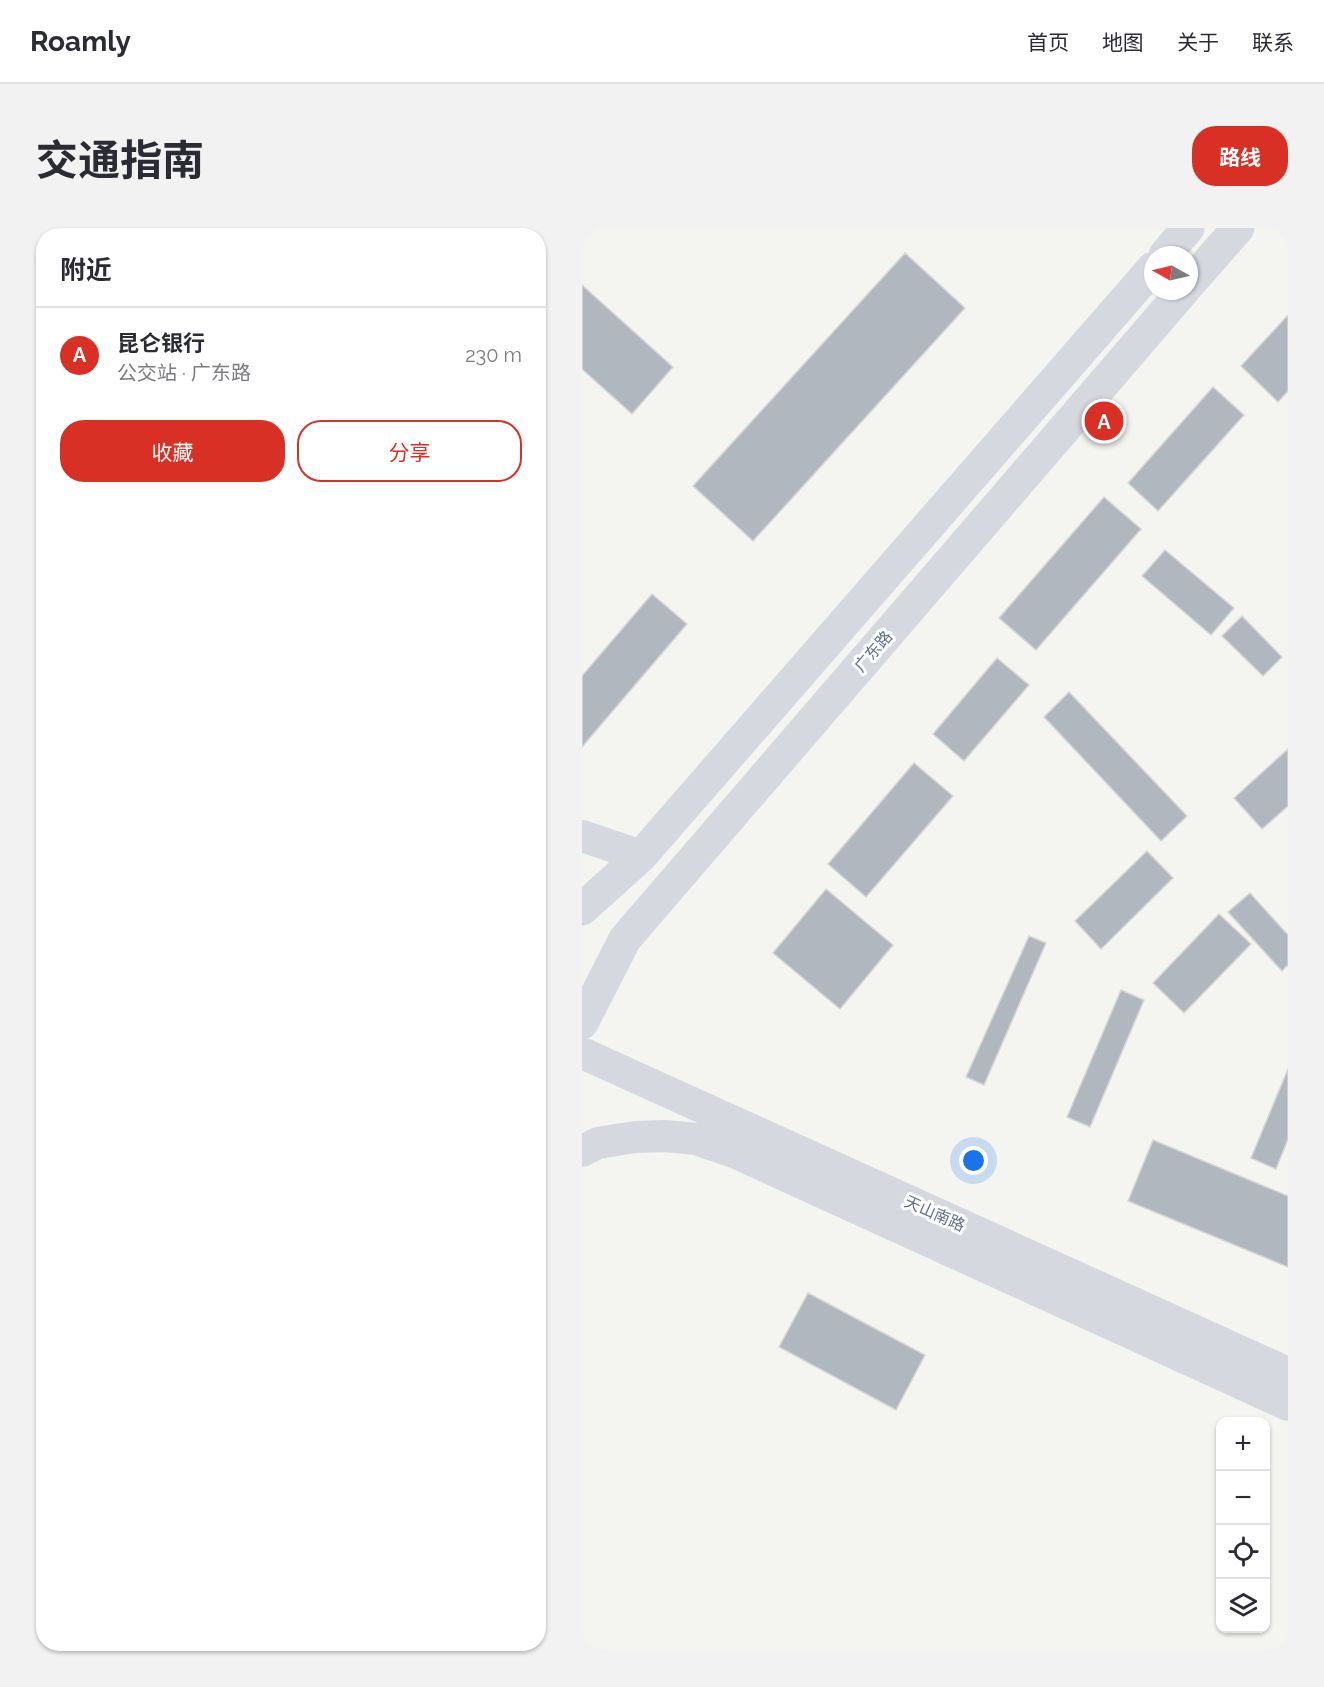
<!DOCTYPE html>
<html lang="zh">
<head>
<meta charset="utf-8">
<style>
	:root { --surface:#fff; --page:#f2f2f3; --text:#2b2b33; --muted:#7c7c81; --line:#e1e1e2; --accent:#d93025 }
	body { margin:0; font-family:Raleway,"Noto Sans SC",sans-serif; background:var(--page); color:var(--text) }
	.controls { position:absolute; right:18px; bottom:18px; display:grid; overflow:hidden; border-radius:12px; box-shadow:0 2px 4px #0004 }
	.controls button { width:54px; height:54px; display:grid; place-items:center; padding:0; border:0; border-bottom:2px solid var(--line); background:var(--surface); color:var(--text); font:30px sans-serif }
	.compass { position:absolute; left:562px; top:18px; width:54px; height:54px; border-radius:50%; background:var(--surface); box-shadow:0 2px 4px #0004; rotate:278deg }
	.you { position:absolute; left:392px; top:933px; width:21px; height:21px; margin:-15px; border:4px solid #fff; border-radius:50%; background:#1a73e8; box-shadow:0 0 0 9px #1a73e833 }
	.badge { display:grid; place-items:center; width:39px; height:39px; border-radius:50%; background:var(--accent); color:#fff; font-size:20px; font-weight:700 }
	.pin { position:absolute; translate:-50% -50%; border:3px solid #fff; box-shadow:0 2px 6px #0006 }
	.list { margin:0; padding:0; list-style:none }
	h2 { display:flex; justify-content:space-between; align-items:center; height:78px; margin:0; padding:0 24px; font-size:26px }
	h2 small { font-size:20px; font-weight:400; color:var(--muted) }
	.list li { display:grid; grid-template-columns:39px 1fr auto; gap:18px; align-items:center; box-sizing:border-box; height:96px; padding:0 24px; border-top:2px solid var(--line) }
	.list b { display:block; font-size:22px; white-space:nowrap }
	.list p { margin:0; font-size:20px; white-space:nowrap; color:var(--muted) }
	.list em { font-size:20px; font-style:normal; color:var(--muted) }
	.actions { display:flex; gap:12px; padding:18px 24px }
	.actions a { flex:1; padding:14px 0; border:2px solid var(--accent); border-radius:24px; text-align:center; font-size:21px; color:var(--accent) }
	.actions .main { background:var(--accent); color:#fff }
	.icon { flex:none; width:33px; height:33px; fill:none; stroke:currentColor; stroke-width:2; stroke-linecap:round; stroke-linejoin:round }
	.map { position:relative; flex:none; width:706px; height:1423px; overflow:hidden; border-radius:24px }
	header { display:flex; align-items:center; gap:36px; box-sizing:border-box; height:84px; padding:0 30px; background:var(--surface); border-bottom:2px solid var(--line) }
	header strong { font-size:28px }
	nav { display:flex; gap:33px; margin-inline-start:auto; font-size:21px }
	.intro { display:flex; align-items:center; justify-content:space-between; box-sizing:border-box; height:144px; padding:0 36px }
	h1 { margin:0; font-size:42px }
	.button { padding:15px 27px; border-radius:24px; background:var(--accent); color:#fff; font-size:21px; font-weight:700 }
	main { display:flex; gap:36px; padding:0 36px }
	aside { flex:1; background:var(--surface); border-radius:24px; box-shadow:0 2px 4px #0004 }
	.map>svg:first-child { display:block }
</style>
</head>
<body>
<header>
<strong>Roamly</strong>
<nav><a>首页</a><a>地图</a><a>关于</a><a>联系</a></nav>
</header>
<div class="intro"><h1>交通指南</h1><a class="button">路线</a></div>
<main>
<aside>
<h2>附近<small></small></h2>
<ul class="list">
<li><span class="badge">A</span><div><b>昆仑银行</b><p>公交站 · 广东路</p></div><em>230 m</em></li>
</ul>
<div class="actions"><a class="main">收藏</a><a>分享</a></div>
</aside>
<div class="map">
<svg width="706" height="1423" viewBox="0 0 706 1423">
	<rect width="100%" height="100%" fill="#f4f5f1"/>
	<path fill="#b1b7be" stroke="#d6d6d4" stroke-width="1.5" d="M323,25L383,80L171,313L111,258Z
		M0,57L91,139L50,186L0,141Z
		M706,87V163L696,174L659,138Z
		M631,159L662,187L576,283L546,255Z
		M522,269L559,301L454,422L417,390Z
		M583,322L652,380L629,407L560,348Z
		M70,366L105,396L0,519V448Z
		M660,388L700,429L681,448L640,408Z
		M415,430L447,457L382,533L351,506Z
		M487,464L605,588L579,613L462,489Z
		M706,521V578L680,601L652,570Z
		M332,535L371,568L284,669L246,636Z
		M565,623L591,650L519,721L493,693Z
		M244,661L311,717L258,781L191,725Z
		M668,665L706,707V737L700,743L646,684Z
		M637,686L669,716L602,785L571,755Z
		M447,708L464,715L402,857L384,849Z
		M539,762L562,772L508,899L485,889Z
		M706,841V911L694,941L669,930Z
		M571,912L706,968V1039L546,973Z
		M226,1065L343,1127L314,1182L197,1119Z"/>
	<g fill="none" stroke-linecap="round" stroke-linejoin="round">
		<path stroke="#d5d9df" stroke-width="32" d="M0,608L59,628
			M0,825L706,1145
			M0,923L16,915L53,909L84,908L114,911L152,924L706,1177"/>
		<path stroke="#d5d9df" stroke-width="33" d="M583,27L606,0
			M607,56L656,0
			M0,681L59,628L571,40
			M0,795L43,711L601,63"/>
	</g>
	<g text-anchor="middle" stroke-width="6" stroke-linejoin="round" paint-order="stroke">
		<g font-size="16" fill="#616e85" stroke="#fff">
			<text transform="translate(291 423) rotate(-49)" y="6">广东路</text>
			<text transform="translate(353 985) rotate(24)" y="6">天山南路</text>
		</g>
	</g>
</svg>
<div class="controls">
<button>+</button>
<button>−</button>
<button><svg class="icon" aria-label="locate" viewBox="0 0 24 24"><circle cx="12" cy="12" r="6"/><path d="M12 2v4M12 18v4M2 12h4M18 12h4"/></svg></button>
<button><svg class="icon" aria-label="layers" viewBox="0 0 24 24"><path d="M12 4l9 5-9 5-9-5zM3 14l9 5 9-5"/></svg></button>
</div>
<svg class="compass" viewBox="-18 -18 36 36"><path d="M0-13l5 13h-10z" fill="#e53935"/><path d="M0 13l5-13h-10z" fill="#7c7c81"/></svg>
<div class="you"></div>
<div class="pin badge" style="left:522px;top:193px">A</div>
</div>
</main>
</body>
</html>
